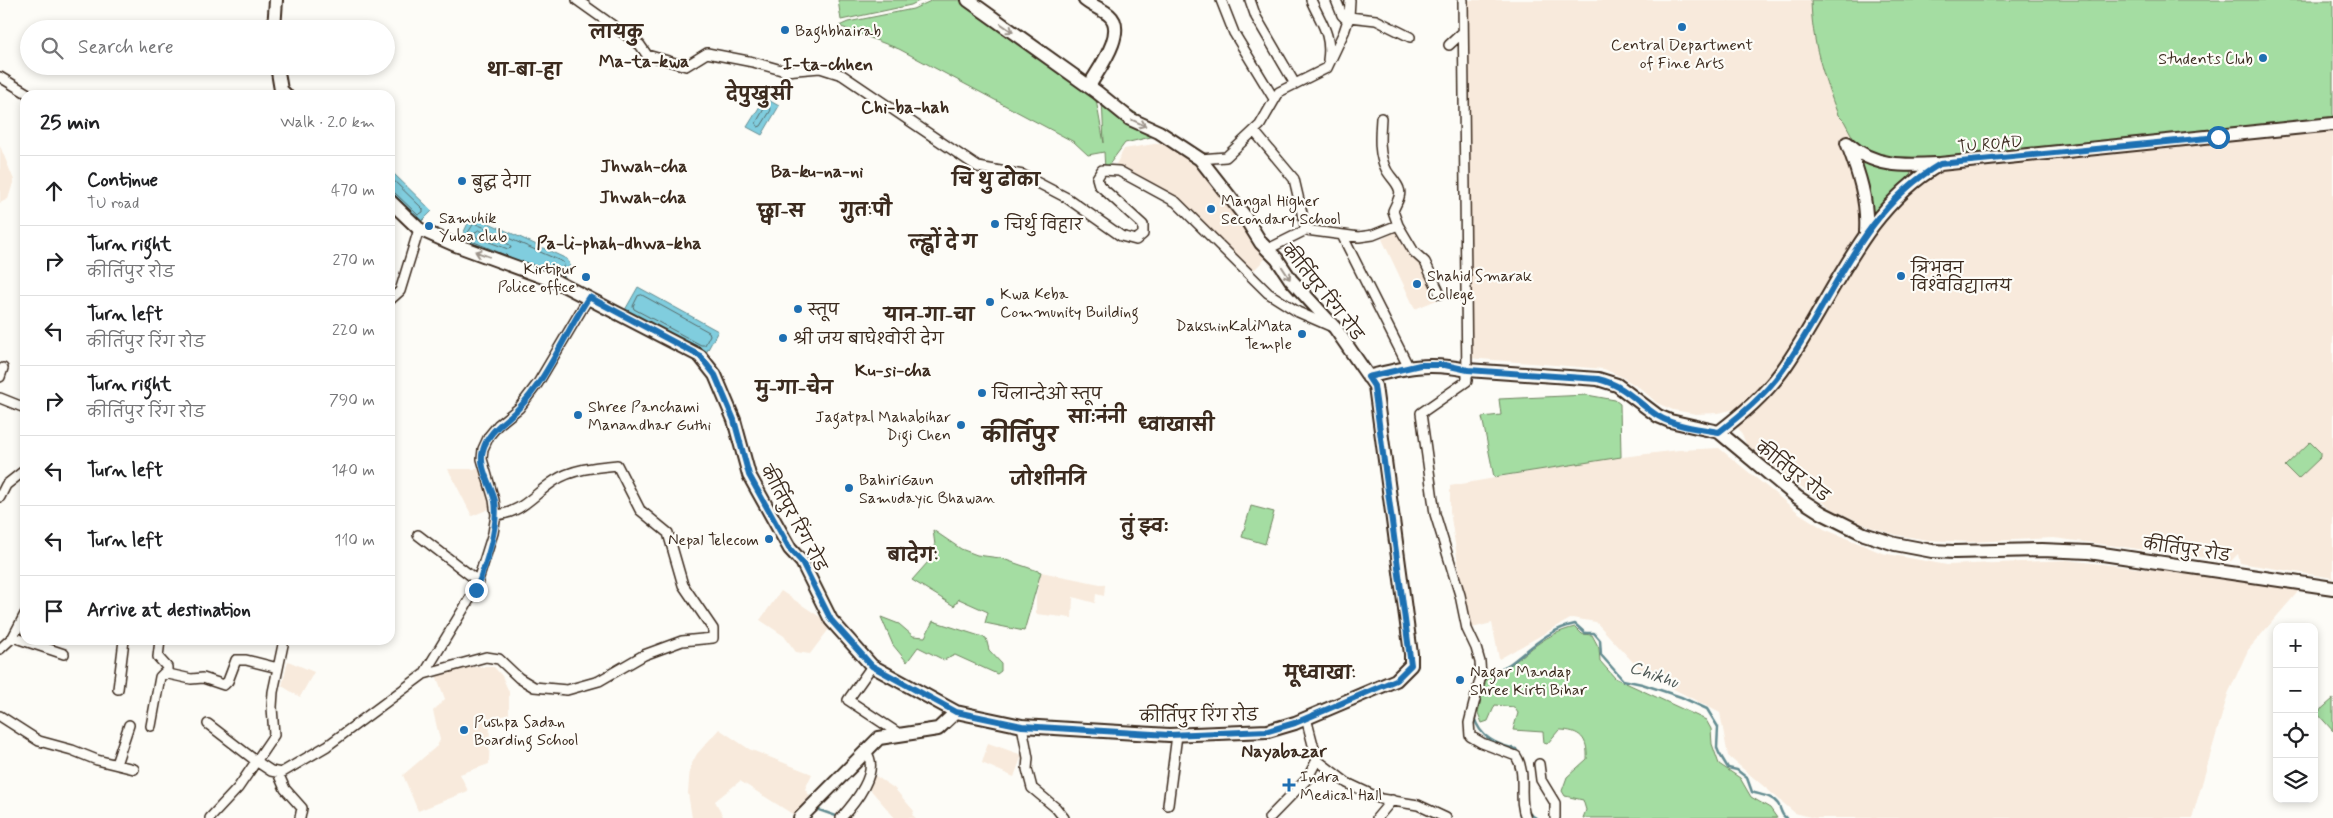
<!DOCTYPE html>
<html lang="en">
<head>
<meta charset="utf-8">
<style>
	:root { --surface:#fff; --page:#f2f2f2; --text:#202124; --muted:#757577; --line:#e0e0e0 }
	body { margin:0; font-family:Mynerve,"Playpen Sans Deva",sans-serif; background:var(--page); color:var(--text) }
	.controls { position:absolute; right:15px; bottom:15px; display:grid; overflow:hidden; border-radius:10px; box-shadow:0 2px 8px #0003 }
	.controls button { width:45px; height:45px; display:grid; place-items:center; padding:0; border:0; border-bottom:1px solid var(--line); background:var(--surface); color:var(--text); font:25px sans-serif }
	.stop { position:absolute; width:15px; height:15px; margin:-11px; border:4px solid #1f6fb2; border-radius:50%; background:#fff }
	.stop.end { background:#1f6fb2; border-color:#fff; box-shadow:0 1px 5px #0008 }
	.list { margin:0; padding:0; list-style:none }
	h2 { display:flex; justify-content:space-between; align-items:center; height:65px; margin:0; padding:0 20px; font-size:21px }
	h2 small { font-size:16px; font-weight:400; color:var(--muted) }
	.list li { display:grid; grid-template-columns:32px 1fr auto; gap:15px; align-items:center; box-sizing:border-box; height:70px; padding:0 20px; border-top:1px solid var(--line) }
	.list b { display:block; font-size:19px; white-space:nowrap }
	.list p { margin:0; font-size:16px; white-space:nowrap; color:var(--muted) }
	.list em { font-size:16px; font-style:normal; color:var(--muted) }
	.icon { flex:none; width:28px; height:28px; fill:none; stroke:currentColor; stroke-width:2; stroke-linecap:round; stroke-linejoin:round }
	.map { position:relative; flex:none; width:2333px; height:818px; overflow:hidden }
	.search { position:absolute; background:var(--surface); box-shadow:0 2px 8px #0003; left:20px; top:20px; width:375px; height:55px; display:flex; align-items:center; gap:12px; box-sizing:border-box; padding:0 18px; border-radius:28px; color:var(--muted); font-size:19px }
	.panel { position:absolute; background:var(--surface); box-shadow:0 2px 8px #0003; left:20px; top:90px; width:375px; height:555px; border-radius:15px }
	.map>svg:first-child { display:block }
</style>
</head>
<body>
<div class="map">
<svg width="2333" height="818" viewBox="0 0 2333 818">
	<rect width="100%" height="100%" fill="#fdfcf7"/>
	<filter id="ink" filterUnits="userSpaceOnUse"><feTurbulence type="fractalNoise" baseFrequency=".02" numOctaves="2"/><feDisplacementMap in="SourceGraphic" scale="10" xChannelSelector="R" yChannelSelector="G"/><feConvolveMatrix kernelMatrix="1 2 1 2 8 2 1 2 1" color-interpolation-filters="sRGB"/></filter>
	<g filter="url(#ink)">
		<path fill="#f8eadc" d="M1465,0H2333V578L2240,563L2238,554L2231,561L2054,538L1970,542L1928,540L1897,535L1870,527L1834,510L1786,476L1747,445L1738,427V423L1743,418L1736,409L1718,413L1696,414L1673,410L1657,403L1640,388L1620,376L1604,369L1469,358Z
			M1178,140L1269,255L1253,271L1193,216L1114,168L1124,149Z
			M0,146L14,180L8,199L0,203Z
			M1398,231L1424,269L1439,299L1415,309L1382,239Z
			M1719,448L1799,513L1824,529L1882,553L1947,565L2067,560L2302,587L2248,650L2228,694L2192,818H1814L1795,813L1728,756L1720,713L1643,673L1596,622L1572,618L1499,659L1492,623L1468,629L1450,511V486L1590,461L1679,450Z
			M448,469H479L491,505L489,509L472,516Z
			M1041,572L1105,585L1104,596L1096,594L1095,603L1073,597L1072,618L1036,614V596Z
			M781,591L832,625L810,654L796,652L784,636L760,620Z
			M288,661L314,672L300,697L282,686Z
			M455,667H494L502,676L509,692V714L490,720L489,764L460,774L468,791L418,811L403,775L437,746L440,740L433,711L445,699L436,675Z
			M719,729L749,749L812,774L805,789L810,796L794,815L740,781L715,801L724,818H692L688,793L690,767L697,754Z
			M988,743L1022,755L1014,777L982,763Z
			M874,775L894,788L914,811L912,815L916,818H895L869,788Z"/>
		<path fill="#a4dda2" stroke="#708460" d="M838,0H921L911,5L841,20Z
			M933,0H977L1101,90L1096,100L1104,143L1102,98L1105,94L1168,133L1125,143L1105,170L1104,152L1088,155L1074,142L899,49L839,26L848,22L913,9Z
			M1811,0H2333V118L2034,150L1941,157L1883,159L1858,147L1844,121L1838,115C1823,75 1812,43 1811,0Z
			M1865,163L1886,170H1909L1911,174L1877,212H1873L1870,209L1867,182L1861,166Z
			M1587,395L1615,400L1620,404L1621,457L1494,477L1482,417L1501,415L1499,399Z
			M2310,442L2321,453V457L2298,479L2285,466Z
			M1251,506L1274,512L1265,544L1242,537Z
			M933,530L961,549L977,555L1000,558L1041,572L1024,631L985,623L988,612L959,599L954,606L912,580L936,553Z
			M881,617L899,624L913,636L925,637L933,621L986,638L989,650L1001,663V671L997,674L955,655L944,660L918,647L907,662L893,645Z
			M1575,627L1582,634L1592,635L1599,648L1600,661L1615,678L1706,720L1711,729L1712,744L1719,764L1740,778L1751,797L1770,808L1777,818H1583L1586,810L1583,800L1565,796L1562,791L1567,777L1587,759C1588,739 1581,730 1559,730L1547,744L1544,743L1543,732L1513,730L1518,713L1514,707L1495,705L1488,721L1482,723L1478,713L1485,679C1493,675 1502,671 1509,666C1534,648 1543,635 1575,627Z
			M2333,699V731L2317,713Z"/>
		<path fill="#80cdde" stroke="#648c91" d="M765,98L779,106L762,135L747,127Z
			M390,170L432,211L420,223L390,194Z
			M474,216L567,259L570,265L563,279L460,240L471,217Z
			M638,287L718,331L706,353L625,310Z"/>
		<g fill="none" stroke-linecap="round" stroke-linejoin="round">
			<path stroke="#576b6b" stroke-width="1" d="M768,106L771,110L761,126L758,127L756,123L765,107Z
				M390,177L423,209V212L418,215L395,193L390,191
				M479,230L510,245L511,248L508,249L476,237L475,233Z
				M510,257L467,239L466,236L474,223L563,262L564,265L559,275
				M642,295L709,332L710,335L705,345H701L634,309L633,306L638,296Z"/>
			<path stroke="#648c91" stroke-width="2.5" d="M1484,679C1492,670 1502,670 1511,663C1531,648 1549,629 1575,624L1585,633H1594L1600,640L1601,655L1623,680L1642,684L1681,697L1707,709L1718,727L1717,748L1719,753L1728,768L1737,770L1747,778L1752,792C1760,795 1773,796 1778,804C1782,810 1780,814 1786,818
				M1474,717C1480,738 1497,745 1516,749L1522,761
				M819,810L839,817
				M1527,812L1536,818"/>
			<g stroke="#3b2a1e" stroke-width="12">
				<path id="street" d="M577,0L640,45L647,55L686,66L707,53L753,62L785,71L820,68L842,75L978,167L1023,175L1067,198L1121,236L1136,240L1143,234V225L1099,185L1097,178L1102,170L1119,171L1176,202L1268,293L1298,312L1330,326
					M1221,0L1234,33L1274,99
					M1250,0L1256,17L1295,84
					M1311,0C1321,23 1332,34 1328,60
					M1336,0L1342,15L1348,21
					M1463,0L1467,381L1421,413L1435,514L1460,595L1467,629L1476,648L1480,662L1481,676L1469,723L1470,736L1482,743L1516,756C1528,775 1517,798 1526,818
					M1349,17L1376,20L1410,37
					M1449,45L1462,33
					M0,77L30,95
					M1381,118C1380,135 1378,154 1386,169C1389,176 1397,182 1399,189C1402,196 1395,205 1393,211L1398,225L1414,252L1425,262L1440,294
					M1254,131L1294,179L1306,230
					M1200,159L1226,157L1260,125L1279,92L1327,68L1344,32L1349,17L1350,0
					M1343,237L1408,366
					M1268,249L1306,230L1359,237L1373,235L1398,225
					M390,300L400,291L419,229
					M0,377L3,368
					M0,398L25,408
					M0,497L6,485L25,470
					M418,535L479,582
					M13,637L64,654
					M160,640L158,657L167,667V673
					M0,649L13,637L25,614
					M872,666L848,700L901,735
					M424,674L486,657L499,659L519,678L534,687L567,690L599,681L644,655L682,641L713,638V629L683,585L668,533L640,510L617,465C596,467 572,469 554,481C534,494 522,513 496,515
					M118,689L124,640
					M0,716L39,741L72,750L97,760L134,769
					M208,724L256,761L271,771L281,773L327,746L424,674L475,590L493,533L496,515L494,500L482,459L483,449L489,436L498,425L519,408L538,383L589,297
					M151,726L160,677L164,673L191,679L203,678L224,685L228,681L236,660H246L278,668
					M1022,726L1028,758L1027,769L1032,788L1056,808L1064,818
					M1317,760L1347,783L1381,799L1418,805L1446,818
					M116,764L129,725
					M1539,764L1541,780L1555,803V818
					M278,773L285,789L302,808L300,818
					M1168,805L1177,735
					M210,818L238,788L274,735L272,707L273,692L284,640
					M841,818C854,804 881,771 866,752
					M1269,818L1307,779L1317,760L1306,718
					M1377,818L1392,800"/>
			</g>
			<g stroke="#3b2a1e" stroke-width="16">
				<path id="secondary" d="M1085,0C1092,6 1102,9 1109,15C1128,31 1098,70 1089,86
					M274,29L276,0
					M277,66L281,90L286,95
					M1847,143C1873,167 1904,166 1936,164
					M1848,145C1859,174 1868,200 1866,232
					M390,201L419,229L453,244L557,282L700,356L715,375L734,420L749,475L790,549L802,562L831,620L872,666L956,712L1022,726L1169,735L1268,731L1295,723L1396,680L1411,665V654L1375,386L1335,328L1291,280L1277,259L1261,243L1243,214L1200,159L1159,132L1130,119L1098,93L968,0
					M1368,377C1405,367 1429,362 1467,370L1598,379L1617,385L1658,416L1670,421L1719,432L1797,497L1822,513L1864,534L1895,544L1932,551L1954,552L2042,550L2089,552L2333,588
					M1719,432C1742,414 1764,396 1782,371C1833,300 1860,211 1940,164L2333,124
					M800,818L879,738L938,729L956,712"/>
			</g>
			<use href="#street" stroke="#fdfcf7" stroke-width="9"/>
			<use href="#secondary" stroke="#fdfcf7" stroke-width="12"/>
		</g>
		<defs><path id="oneway-shaft" d="M-6 0H5M1.5-3L5.5 0L1.5 3" fill="none" stroke-width="1.6" stroke-linecap="round" stroke-linejoin="round" transform="scale(1.25)"/></defs>
		<g stroke="#9c938a">
			<use href="#oneway-shaft" transform="translate(1007 28) rotate(35)"/>
			<use href="#oneway-shaft" transform="translate(1139 123) rotate(24)"/>
			<use href="#oneway-shaft" transform="translate(482 254) rotate(-160)"/>
			<use href="#oneway-shaft" transform="translate(1286 273) rotate(57)"/>
		</g>
	</g>
	<g fill="none" stroke-linecap="round" stroke-linejoin="round" filter="url(#ink)">
		<path stroke="#1f6fb2" stroke-width="6" d="M476,590C485,567 499,526 495,501C491,485 478,467 483,450C488,431 505,422 517,410C548,379 565,333 589,297L700,356L715,375L734,420L749,475L790,549L802,562L831,620L872,666L956,712L1022,726L1169,735L1268,731L1295,723L1396,680L1411,665L1374,386L1368,377L1420,365H1445L1468,370L1598,379C1626,386 1635,401 1658,416C1674,426 1699,429 1719,432C1742,414 1764,396 1782,371C1833,300 1860,211 1940,164L2218,137"/>
	</g>
	<g fill="#1f6fb2" stroke="#fdfcf7" stroke-width="2">
		<circle cx="1682" cy="27" r="5"/>
		<circle cx="785" cy="30" r="5"/>
		<circle cx="2263" cy="58" r="5"/>
		<circle cx="462" cy="181" r="5"/>
		<circle cx="1211" cy="209" r="5"/>
		<circle cx="995" cy="224" r="5"/>
		<circle cx="429" cy="226" r="5"/>
		<circle cx="1901" cy="276" r="5"/>
		<circle cx="586" cy="277" r="5"/>
		<circle cx="1417" cy="284" r="5"/>
		<circle cx="990" cy="302" r="5"/>
		<circle cx="798" cy="309" r="5"/>
		<circle cx="1302" cy="334" r="5"/>
		<circle cx="783" cy="338" r="5"/>
		<circle cx="982" cy="393" r="5"/>
		<circle cx="578" cy="415" r="5"/>
		<circle cx="961" cy="425" r="5"/>
		<circle cx="849" cy="488" r="5"/>
		<circle cx="769" cy="539" r="5"/>
		<circle cx="1460" cy="680" r="5"/>
		<circle cx="464" cy="730" r="5"/>
		<path d="M1286.5 777.5h5v5h5v5h-5v5h-5v-5h-5v-5h5z"/>
	</g>
	<g text-anchor="middle" stroke-width="4.5" stroke-linejoin="round" paint-order="stroke">
		<g font-size="16" fill="#3b2a1e" stroke="#fdfcf7" text-anchor="start">
			<text x="795" y="36">Baghbhairab</text>
			<text x="1682" y="50" text-anchor="middle">Central Department<tspan x="1682" dy="18">of Fine Arts</tspan></text>
			<text x="2253" y="64" text-anchor="end">Students Club</text>
			<text x="472" y="187">बुद्ध देगा</text>
			<text x="1221" y="206">Mangal Higher<tspan x="1221" dy="18">Secondary School</tspan></text>
			<text x="439" y="223">Samuhik<tspan x="439" dy="18">Yuba club</tspan></text>
			<text x="1005" y="230">चिर्थु विहार</text>
			<text x="1911" y="273">त्रिभुवन<tspan x="1911" dy="18">विश्वविद्यालय</tspan></text>
			<text x="576" y="274" text-anchor="end">Kirtipur<tspan x="576" dy="18">Police office</tspan></text>
			<text x="1427" y="281">Shahid Smarak<tspan x="1427" dy="18">College</tspan></text>
			<text x="1000" y="299">Kwa Keba<tspan x="1000" dy="18">Community Building</tspan></text>
			<text x="808" y="315">स्तूप</text>
			<text x="1292" y="331" text-anchor="end">DakshinKaliMata<tspan x="1292" dy="18">Temple</tspan></text>
			<text x="793" y="344">श्री जय बाघेश्वोरी देग</text>
			<text x="992" y="399">चिलान्देओ स्तूप</text>
			<text x="588" y="412">Shree Panchami<tspan x="588" dy="18">Manandhar Guthi</tspan></text>
			<text x="951" y="422" text-anchor="end">Jagatpal Mahabihar<tspan x="951" dy="18">Digi Chen</tspan></text>
			<text x="859" y="485">BahiriGaun<tspan x="859" dy="18">Samudayic Bhawan</tspan></text>
			<text x="759" y="545" text-anchor="end">Nepal Telecom</text>
			<text x="1470" y="677">Nagar Mandap<tspan x="1470" dy="18">Shree Kirti Bihar</tspan></text>
			<text x="474" y="727">Pushpa Sadan<tspan x="474" dy="18">Boarding School</tspan></text>
			<text x="1300" y="782">Indra<tspan x="1300" dy="18">Medical Hall</tspan></text>
		</g>
		<g font-size="16" fill="#3b2a1e" stroke="#fdfcf7">
			<text transform="translate(1990 143) rotate(-5)" y="6">TU ROAD</text>
			<text transform="translate(1323 292) rotate(51)" y="6">कीर्तिपुर रिंग रोड</text>
			<text transform="translate(1793 471) rotate(37)" y="6">कीर्तिपुर रोड</text>
			<text transform="translate(794 518) rotate(61)" y="6">कीर्तिपुर रिंग रोड</text>
			<text transform="translate(2187 549) rotate(8)" y="6">कीर्तिपुर रोड</text>
			<text transform="translate(1199 715) rotate(-1)" y="6">कीर्तिपुर रिंग रोड</text>
		</g>
		<g font-size="18" font-weight="bold" fill="#3b2a1e" stroke="#fdfcf7">
			<text x="616" y="38">लायकु</text>
			<text x="644" y="67">Ma-ta-kwa</text>
			<text x="828" y="70">I-ta-chhen</text>
			<text x="524" y="76">था-बा-हा</text>
			<text x="759" y="100">देपुखुसी</text>
			<text x="905" y="113">Chi-ba-hah</text>
			<text x="644" y="172">Jhwah-cha</text>
			<text x="817" y="177">Ba-ku-na-ni</text>
			<text x="996" y="186">चि थु ढोका</text>
			<text x="643" y="203">Jhwah-cha</text>
			<text x="866" y="216">गुत:पौ</text>
			<text x="781" y="217">छ्वा-स</text>
			<text x="943" y="248">ल्ह्वों दे ग</text>
			<text x="619" y="249">Pa-li-phah-dhwa-kha</text>
			<text x="929" y="321">यान-गा-चा</text>
			<text x="893" y="376">Ku-si-cha</text>
			<text x="794" y="394">मु-गा-चेन</text>
			<text x="1097" y="423">साःनंनी</text>
			<text x="1176" y="431">ध्वाखासी</text>
			<text x="1048" y="485">जोशीननि</text>
			<text x="1145" y="532">तुं झ्वः</text>
			<text x="913" y="561">बादेग:</text>
			<text x="1320" y="679">मूध्वाखा:</text>
			<text x="1284" y="757">Nayabazar</text>
		</g>
		<g font-size="18" font-style="italic" fill="#505b58" stroke="#fdfcf7">
			<text transform="translate(1654 674) rotate(19)" y="6">Chikhu</text>
		</g>
		<g font-size="21" font-weight="bold" fill="#3b2a1e" stroke="#fdfcf7">
			<text x="1020" y="442">कीर्तिपुर</text>
		</g>
	</g>
</svg>
<div class="controls">
<button>+</button>
<button>−</button>
<button><svg class="icon" aria-label="locate" viewBox="0 0 24 24"><circle cx="12" cy="12" r="6"/><path d="M12 2v4M12 18v4M2 12h4M18 12h4"/></svg></button>
<button><svg class="icon" aria-label="layers" viewBox="0 0 24 24"><path d="M12 4l9 5-9 5-9-5zM3 14l9 5 9-5"/></svg></button>
</div>
<div class="stop" style="left:2218px;top:137px"></div>
<div class="stop end" style="left:476px;top:590px"></div>
<div class="search"><svg class="icon" aria-label="search" viewBox="0 0 24 24"><circle cx="10" cy="10" r="6"/><path d="M15 15l6 6"/></svg>Search here</div>
<section class="panel">
<h2>25 min<small>Walk · 2.0 km</small></h2>
<ul class="list">
<li><svg class="icon" aria-label="ahead" viewBox="0 0 24 24"><path d="M12 20V5M6 11l6-6 6 6"/></svg><div><b>Continue</b><p>TU road</p></div><em>470 m</em></li>
<li><svg class="icon" aria-label="right" viewBox="0 0 24 24"><path d="M7 20v-9h11M14 6l5 5-5 5"/></svg><div><b>Turn right</b><p>कीर्तिपुर रोड</p></div><em>270 m</em></li>
<li><svg class="icon" aria-label="left" viewBox="0 0 24 24"><path d="M17 20v-9H6M10 6l-5 5 5 5"/></svg><div><b>Turn left</b><p>कीर्तिपुर रिंग रोड</p></div><em>220 m</em></li>
<li><svg class="icon" aria-label="right" viewBox="0 0 24 24"><path d="M7 20v-9h11M14 6l5 5-5 5"/></svg><div><b>Turn right</b><p>कीर्तिपुर रिंग रोड</p></div><em>790 m</em></li>
<li><svg class="icon" aria-label="left" viewBox="0 0 24 24"><path d="M17 20v-9H6M10 6l-5 5 5 5"/></svg><div><b>Turn left</b></div><em>140 m</em></li>
<li><svg class="icon" aria-label="left" viewBox="0 0 24 24"><path d="M17 20v-9H6M10 6l-5 5 5 5"/></svg><div><b>Turn left</b></div><em>110 m</em></li>
<li><svg class="icon" aria-label="arrive" viewBox="0 0 24 24"><path d="M6 21V4h12l-3 4 3 4H6"/></svg><div><b>Arrive at destination</b></div></li>
</ul>
</section>
</div>
</body>
</html>
